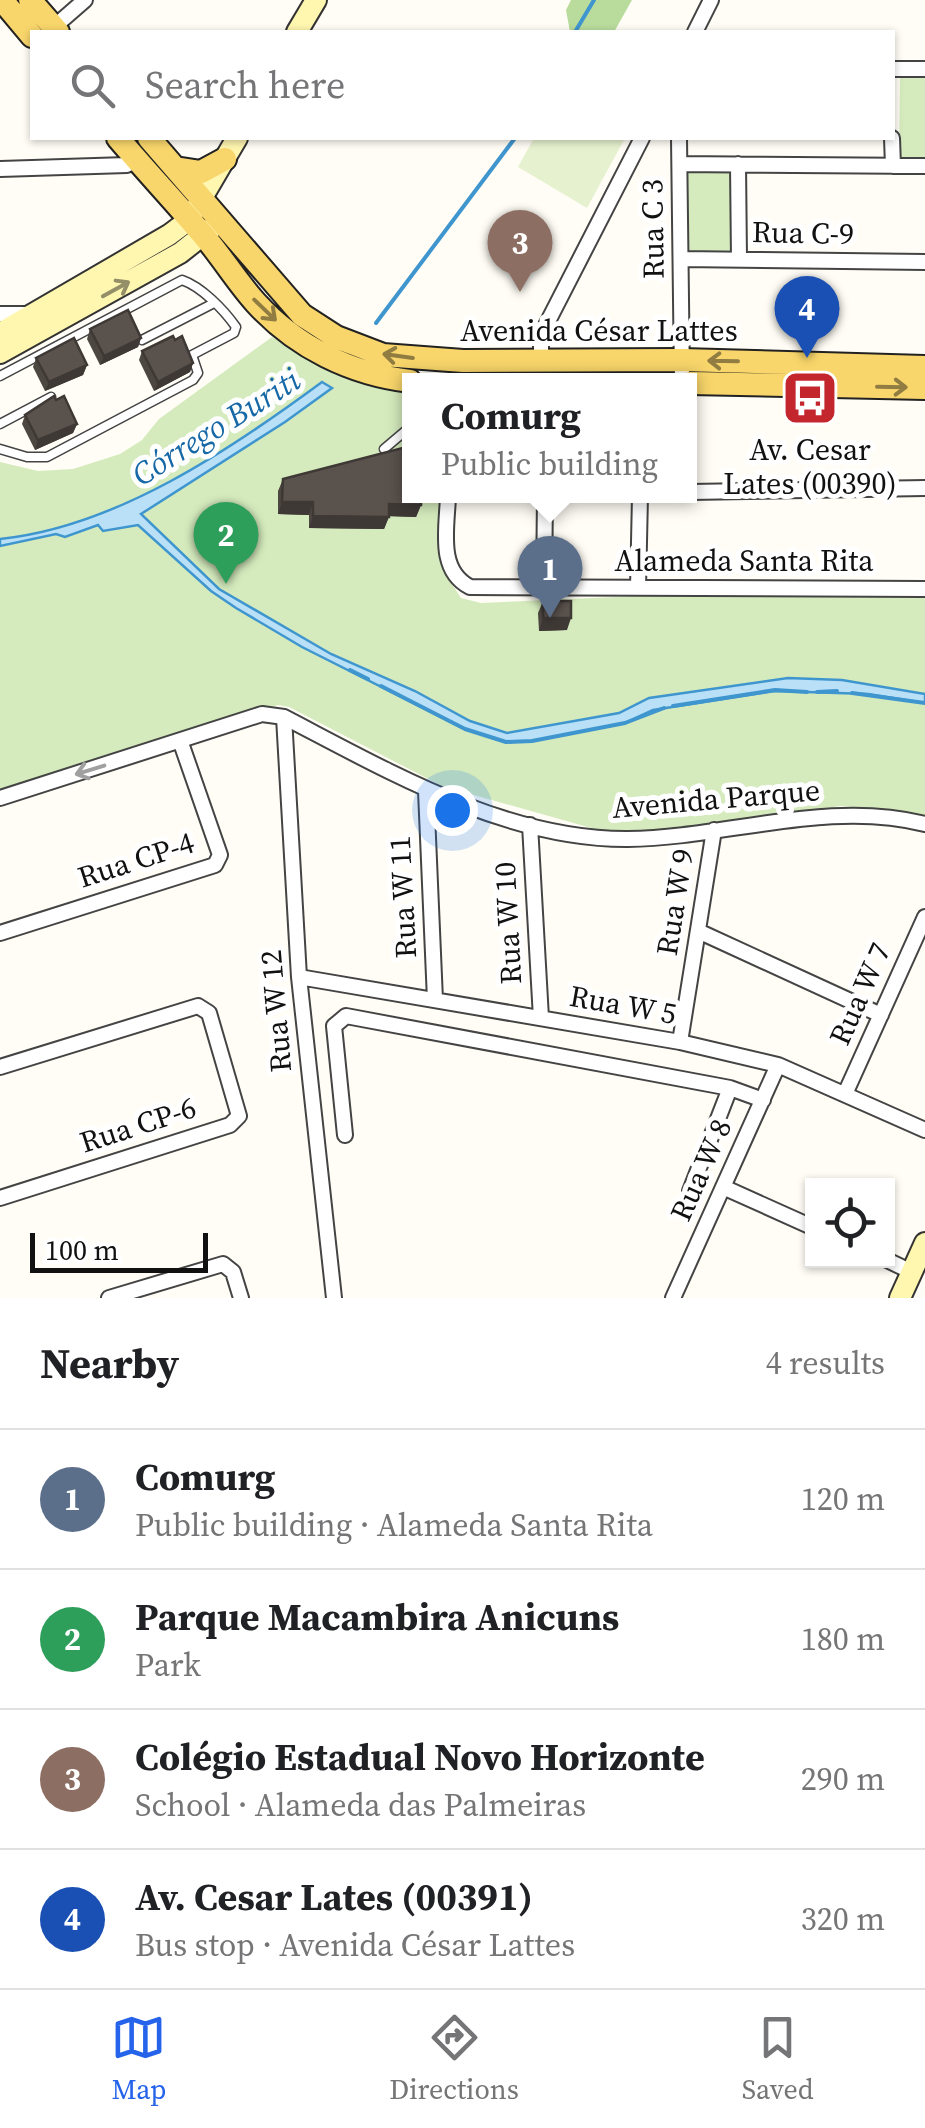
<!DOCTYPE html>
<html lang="en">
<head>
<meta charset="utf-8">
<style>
	:root { --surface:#fff; --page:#f6f6f6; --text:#202124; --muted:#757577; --line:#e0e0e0; --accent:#2563eb }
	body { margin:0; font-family:"Source Serif 4",serif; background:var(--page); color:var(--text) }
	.controls { position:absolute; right:30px; bottom:30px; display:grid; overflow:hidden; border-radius:0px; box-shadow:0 2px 8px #0004 }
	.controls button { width:90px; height:90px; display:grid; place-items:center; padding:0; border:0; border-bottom:2px solid var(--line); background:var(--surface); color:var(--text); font:50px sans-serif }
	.scale { position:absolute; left:30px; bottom:25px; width:178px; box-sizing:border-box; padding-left:10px; border:5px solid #111; border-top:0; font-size:28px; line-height:35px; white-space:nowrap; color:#111; -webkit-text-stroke:8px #fff; paint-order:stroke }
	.you { position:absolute; left:452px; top:810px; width:35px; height:35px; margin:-25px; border:8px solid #fff; border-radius:50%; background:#1a73e8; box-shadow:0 0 0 15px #1a73e833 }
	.badge { display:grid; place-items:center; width:65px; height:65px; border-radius:50%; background:var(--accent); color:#fff; font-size:32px; font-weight:700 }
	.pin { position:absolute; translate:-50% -82px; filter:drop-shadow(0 2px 5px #0008) }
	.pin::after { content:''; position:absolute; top:52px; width:35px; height:30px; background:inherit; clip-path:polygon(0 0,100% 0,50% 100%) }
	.popup { position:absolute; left:402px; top:373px; width:295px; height:130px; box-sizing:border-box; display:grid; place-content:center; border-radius:0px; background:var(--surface); filter:drop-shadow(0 2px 8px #0005); font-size:32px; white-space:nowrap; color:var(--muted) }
	.popup b { font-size:38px; color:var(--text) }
	.popup::after { content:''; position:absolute; left:50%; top:100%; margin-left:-20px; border:20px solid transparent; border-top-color:var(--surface) }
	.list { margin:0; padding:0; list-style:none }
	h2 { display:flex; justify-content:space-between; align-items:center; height:130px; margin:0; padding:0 40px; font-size:42px }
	h2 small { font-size:32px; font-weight:400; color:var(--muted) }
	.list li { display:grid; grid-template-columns:65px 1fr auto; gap:30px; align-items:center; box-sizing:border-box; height:140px; padding:0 40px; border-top:2px solid var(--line) }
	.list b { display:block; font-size:38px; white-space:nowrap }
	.list p { margin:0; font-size:32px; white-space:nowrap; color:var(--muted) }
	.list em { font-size:32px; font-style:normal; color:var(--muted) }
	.icon { flex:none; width:55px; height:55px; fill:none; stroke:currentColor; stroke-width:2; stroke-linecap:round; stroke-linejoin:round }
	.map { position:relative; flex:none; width:925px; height:1298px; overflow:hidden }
	.search { position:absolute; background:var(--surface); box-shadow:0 2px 8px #0004; left:30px; right:30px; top:30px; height:110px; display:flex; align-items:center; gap:25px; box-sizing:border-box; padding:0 35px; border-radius:0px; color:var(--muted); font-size:38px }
	.sheet { height:690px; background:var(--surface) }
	nav { display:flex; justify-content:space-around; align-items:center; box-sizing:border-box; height:140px; border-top:2px solid var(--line); background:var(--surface); font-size:28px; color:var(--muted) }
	nav a { display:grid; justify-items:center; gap:5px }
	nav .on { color:var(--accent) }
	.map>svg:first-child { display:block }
</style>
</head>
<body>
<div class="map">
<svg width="925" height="1298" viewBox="0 0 925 1298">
	<rect width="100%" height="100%" fill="#fffdf5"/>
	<path fill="#d5ebbd" d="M900,77L925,78V161L899,160Z
		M687,171H732V253H687Z
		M272,337L313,359L410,392V496H445V573L461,598L481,603L683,594L925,596V817L908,812L840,806L710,828L609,833L442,786L289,707L278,705L0,795V462L38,471L73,469L120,454L142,440L159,419Z"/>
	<path fill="#b9dc9c" d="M571,0H632L614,32H570L566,10Z"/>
	<path fill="#e6f2cf" d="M534,138H625L587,208L518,167Z"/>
	<path fill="#b9e0f7" stroke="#3f96cf" stroke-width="2.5" d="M322,382L332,388L285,422L141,514L219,589L331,654L415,691L470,721L507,733L619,713L649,698L788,678L842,680L925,694V703L868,694L775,691L653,710L625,723L532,741L506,742L465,729L302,647L236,608L211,591L138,525L103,531L98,525L65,537L56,534L0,546V539C116,527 230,450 322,382Z"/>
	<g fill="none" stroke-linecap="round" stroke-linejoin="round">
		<path stroke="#3f96cf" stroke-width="4" d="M575,32L594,0
			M376,323L515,138
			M350,670L368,679
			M381,686L465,729L506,742L532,741L625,723L664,708
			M817,692L837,691
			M852,693L925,703
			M673,706L775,690L807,692"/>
		<g stroke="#444" stroke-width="11">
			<path id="lane" d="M142,340L214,303
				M0,376L182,280C202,287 224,310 236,327L234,333L192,355L198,373L193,380L47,457H27L0,449
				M0,424L51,397
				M384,449L410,427"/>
		</g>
		<g stroke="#444" stroke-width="18">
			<path id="street" d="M54,27L85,0
				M695,32L711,0
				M892,69H925
				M679,138L682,380
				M892,138L893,166
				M680,164L925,166
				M738,164L739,259
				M0,169L127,165L136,159
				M681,259L925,262
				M0,314H32
				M541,359V335L642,138
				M690,492L925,488
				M448,496C447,528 437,570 470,587L925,589
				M544,587L545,496
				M638,588L640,496
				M284,717L299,977L334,1298
				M426,791L435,1000
				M0,798L262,714L284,717C388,771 506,840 628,839C725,838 828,799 925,824
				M530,825L541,1018
				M698,931L881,1015
				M0,933L215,865L220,855L181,743
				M299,977L680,1042L778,1065L925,1130
				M680,1042L714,830
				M0,1067L198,1006L209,1013L239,1116L230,1125L0,1198
				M845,1094L925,917
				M345,1135L334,1026L346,1016L730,1088L763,1100
				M723,1187L812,1227
				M690,1191L730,1088
				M887,1260L912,1272
				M109,1298L223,1264L233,1272L241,1298
				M673,1298L778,1065"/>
		</g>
		<g stroke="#333" stroke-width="24">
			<path id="secondary" d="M297,32L316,0
				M0,333L169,235L189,220L237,138
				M0,353L180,253L213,227
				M900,1298L925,1243"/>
		</g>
		<g stroke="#222" stroke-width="26">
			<path id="primary" d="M2,0L32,36
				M30,0L58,32
				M118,138C146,171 176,203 204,236C222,257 237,282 256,303C296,347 351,374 410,381
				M149,138L302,315L336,337L383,355L463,361L682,360L925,367
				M175,168L201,172L225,159
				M690,383L925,388"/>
		</g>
		<use href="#lane" stroke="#fff" stroke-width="8"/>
		<use href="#street" stroke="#fff" stroke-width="14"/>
		<use href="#secondary" stroke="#fff6b0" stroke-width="20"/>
		<use href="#primary" stroke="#f9d66b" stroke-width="22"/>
	</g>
	<path fill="#4d4742" d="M90,329L141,338L138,347L100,365L87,339Z
		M142,351L193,363L190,372L154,391L139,360Z
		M36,358L87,365L83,375L45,391L33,367Z
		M56,400L77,424L73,433L35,450L22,424L25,415Z
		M283,479L421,505L416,517L389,516L384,529L309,528V515L278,514V491Z
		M543,601L567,630L539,631L538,613Z"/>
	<path fill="#3f3936" d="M141,338L138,347L100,365L104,356Z
		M193,363L190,372L154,391L158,382Z
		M87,365L83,375L45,391L49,382Z
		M77,424L73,433L35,450L38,440Z
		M282,502H313L309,515L278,514Z
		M389,504L421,505L416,517L384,516Z
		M313,516L389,517L384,529L309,528Z
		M543,618H571L567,630L539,631Z"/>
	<path fill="#5a524d" stroke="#3f3936" stroke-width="2.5" d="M128,310L141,338L104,356L90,329Z
		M173,336L175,340L182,336L193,363L158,382L142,351Z
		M74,338L87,365L49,382L36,358Z
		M54,396L56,400L64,396L77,424L38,440L25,415Z
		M410,446V496H421V505L389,504V517L313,516V502H282L283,479Z
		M543,601H571V618H543Z"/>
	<defs><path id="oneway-shaft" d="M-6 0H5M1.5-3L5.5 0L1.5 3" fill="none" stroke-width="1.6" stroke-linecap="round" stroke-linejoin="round" transform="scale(2.5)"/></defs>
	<use stroke="#948f68" href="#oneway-shaft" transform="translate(116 289) rotate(-29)"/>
	<g stroke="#917d42">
		<use href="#oneway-shaft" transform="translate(265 310) rotate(44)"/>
		<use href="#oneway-shaft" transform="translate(398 356) rotate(-172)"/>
		<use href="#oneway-shaft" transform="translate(723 361) rotate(-179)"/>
		<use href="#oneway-shaft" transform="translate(892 387) rotate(1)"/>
	</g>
	<use stroke="#a0a0a0" href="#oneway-shaft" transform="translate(90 770) rotate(163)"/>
	<defs>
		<g id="bus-square" transform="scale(2.875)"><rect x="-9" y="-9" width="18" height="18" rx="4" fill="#c4262e" stroke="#fff"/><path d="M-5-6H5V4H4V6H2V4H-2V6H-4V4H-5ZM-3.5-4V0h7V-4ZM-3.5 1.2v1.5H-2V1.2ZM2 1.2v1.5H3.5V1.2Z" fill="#fff"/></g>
	</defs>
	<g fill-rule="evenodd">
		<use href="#bus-square" x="810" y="398"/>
	</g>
	<g text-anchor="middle" stroke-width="10" stroke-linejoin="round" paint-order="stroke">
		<g font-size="30" fill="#111" stroke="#fff">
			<text transform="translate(653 229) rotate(-91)" y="10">Rua C 3</text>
			<text transform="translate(803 233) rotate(1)" y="10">Rua C-9</text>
			<text x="599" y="341">Avenida César Lattes</text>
			<text x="744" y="571">Alameda Santa Rita</text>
			<text transform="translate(716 799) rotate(-5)" y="10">Avenida Parque</text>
			<text transform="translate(136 860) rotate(-18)" y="10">Rua CP-4</text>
			<text transform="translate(403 897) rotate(-93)" y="10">Rua W 11</text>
			<text transform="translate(675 902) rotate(-81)" y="10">Rua W 9</text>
			<text transform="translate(508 923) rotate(-93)" y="10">Rua W 10</text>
			<text transform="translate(860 994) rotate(-66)" y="10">Rua W 7</text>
			<text transform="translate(623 1005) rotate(10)" y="10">Rua W 5</text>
			<text transform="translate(276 1011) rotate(-95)" y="10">Rua W 12</text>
			<text transform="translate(138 1125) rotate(-18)" y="10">Rua CP-6</text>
			<text transform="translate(701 1170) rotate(-66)" y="10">Rua W 8</text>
		</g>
		<g font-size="30" fill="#111" stroke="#fff">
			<text x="810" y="460">Av. Cesar<tspan x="810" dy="34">Lates (00390)</tspan></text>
		</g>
		<g font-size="32" font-style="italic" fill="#1768a6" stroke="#fff">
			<text transform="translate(216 427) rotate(-32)" y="11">Córrego Buriti</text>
		</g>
	</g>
</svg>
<div class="controls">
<button><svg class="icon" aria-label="locate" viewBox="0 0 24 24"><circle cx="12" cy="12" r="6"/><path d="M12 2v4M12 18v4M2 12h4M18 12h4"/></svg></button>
</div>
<div class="scale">100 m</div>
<div class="you"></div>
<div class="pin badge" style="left:550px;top:618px;background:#5c6f8a">1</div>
<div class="popup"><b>Comurg</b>Public building</div>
<div class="pin badge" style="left:226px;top:584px;background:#2e9e5b">2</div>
<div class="pin badge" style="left:520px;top:292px;background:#8d6e63">3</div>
<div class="pin badge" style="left:807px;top:358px;background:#1a4fb4">4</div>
<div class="search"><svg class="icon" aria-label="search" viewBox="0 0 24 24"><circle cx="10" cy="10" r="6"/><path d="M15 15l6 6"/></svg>Search here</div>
</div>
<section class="sheet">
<h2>Nearby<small>4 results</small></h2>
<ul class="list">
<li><span class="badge" style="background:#5c6f8a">1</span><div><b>Comurg</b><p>Public building · Alameda Santa Rita</p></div><em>120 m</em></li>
<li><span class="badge" style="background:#2e9e5b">2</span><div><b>Parque Macambira Anicuns</b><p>Park</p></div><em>180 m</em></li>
<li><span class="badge" style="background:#8d6e63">3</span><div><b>Colégio Estadual Novo Horizonte</b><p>School · Alameda das Palmeiras</p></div><em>290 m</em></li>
<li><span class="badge" style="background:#1a4fb4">4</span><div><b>Av. Cesar Lates (00391)</b><p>Bus stop · Avenida César Lattes</p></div><em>320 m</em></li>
</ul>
</section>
<nav>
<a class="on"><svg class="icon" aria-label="map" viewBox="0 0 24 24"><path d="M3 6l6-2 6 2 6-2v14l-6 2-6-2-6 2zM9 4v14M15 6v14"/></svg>Map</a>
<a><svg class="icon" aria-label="directions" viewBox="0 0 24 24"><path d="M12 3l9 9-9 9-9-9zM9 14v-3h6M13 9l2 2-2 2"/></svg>Directions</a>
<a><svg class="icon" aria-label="saved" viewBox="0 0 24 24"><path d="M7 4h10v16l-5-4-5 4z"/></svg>Saved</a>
</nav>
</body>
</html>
